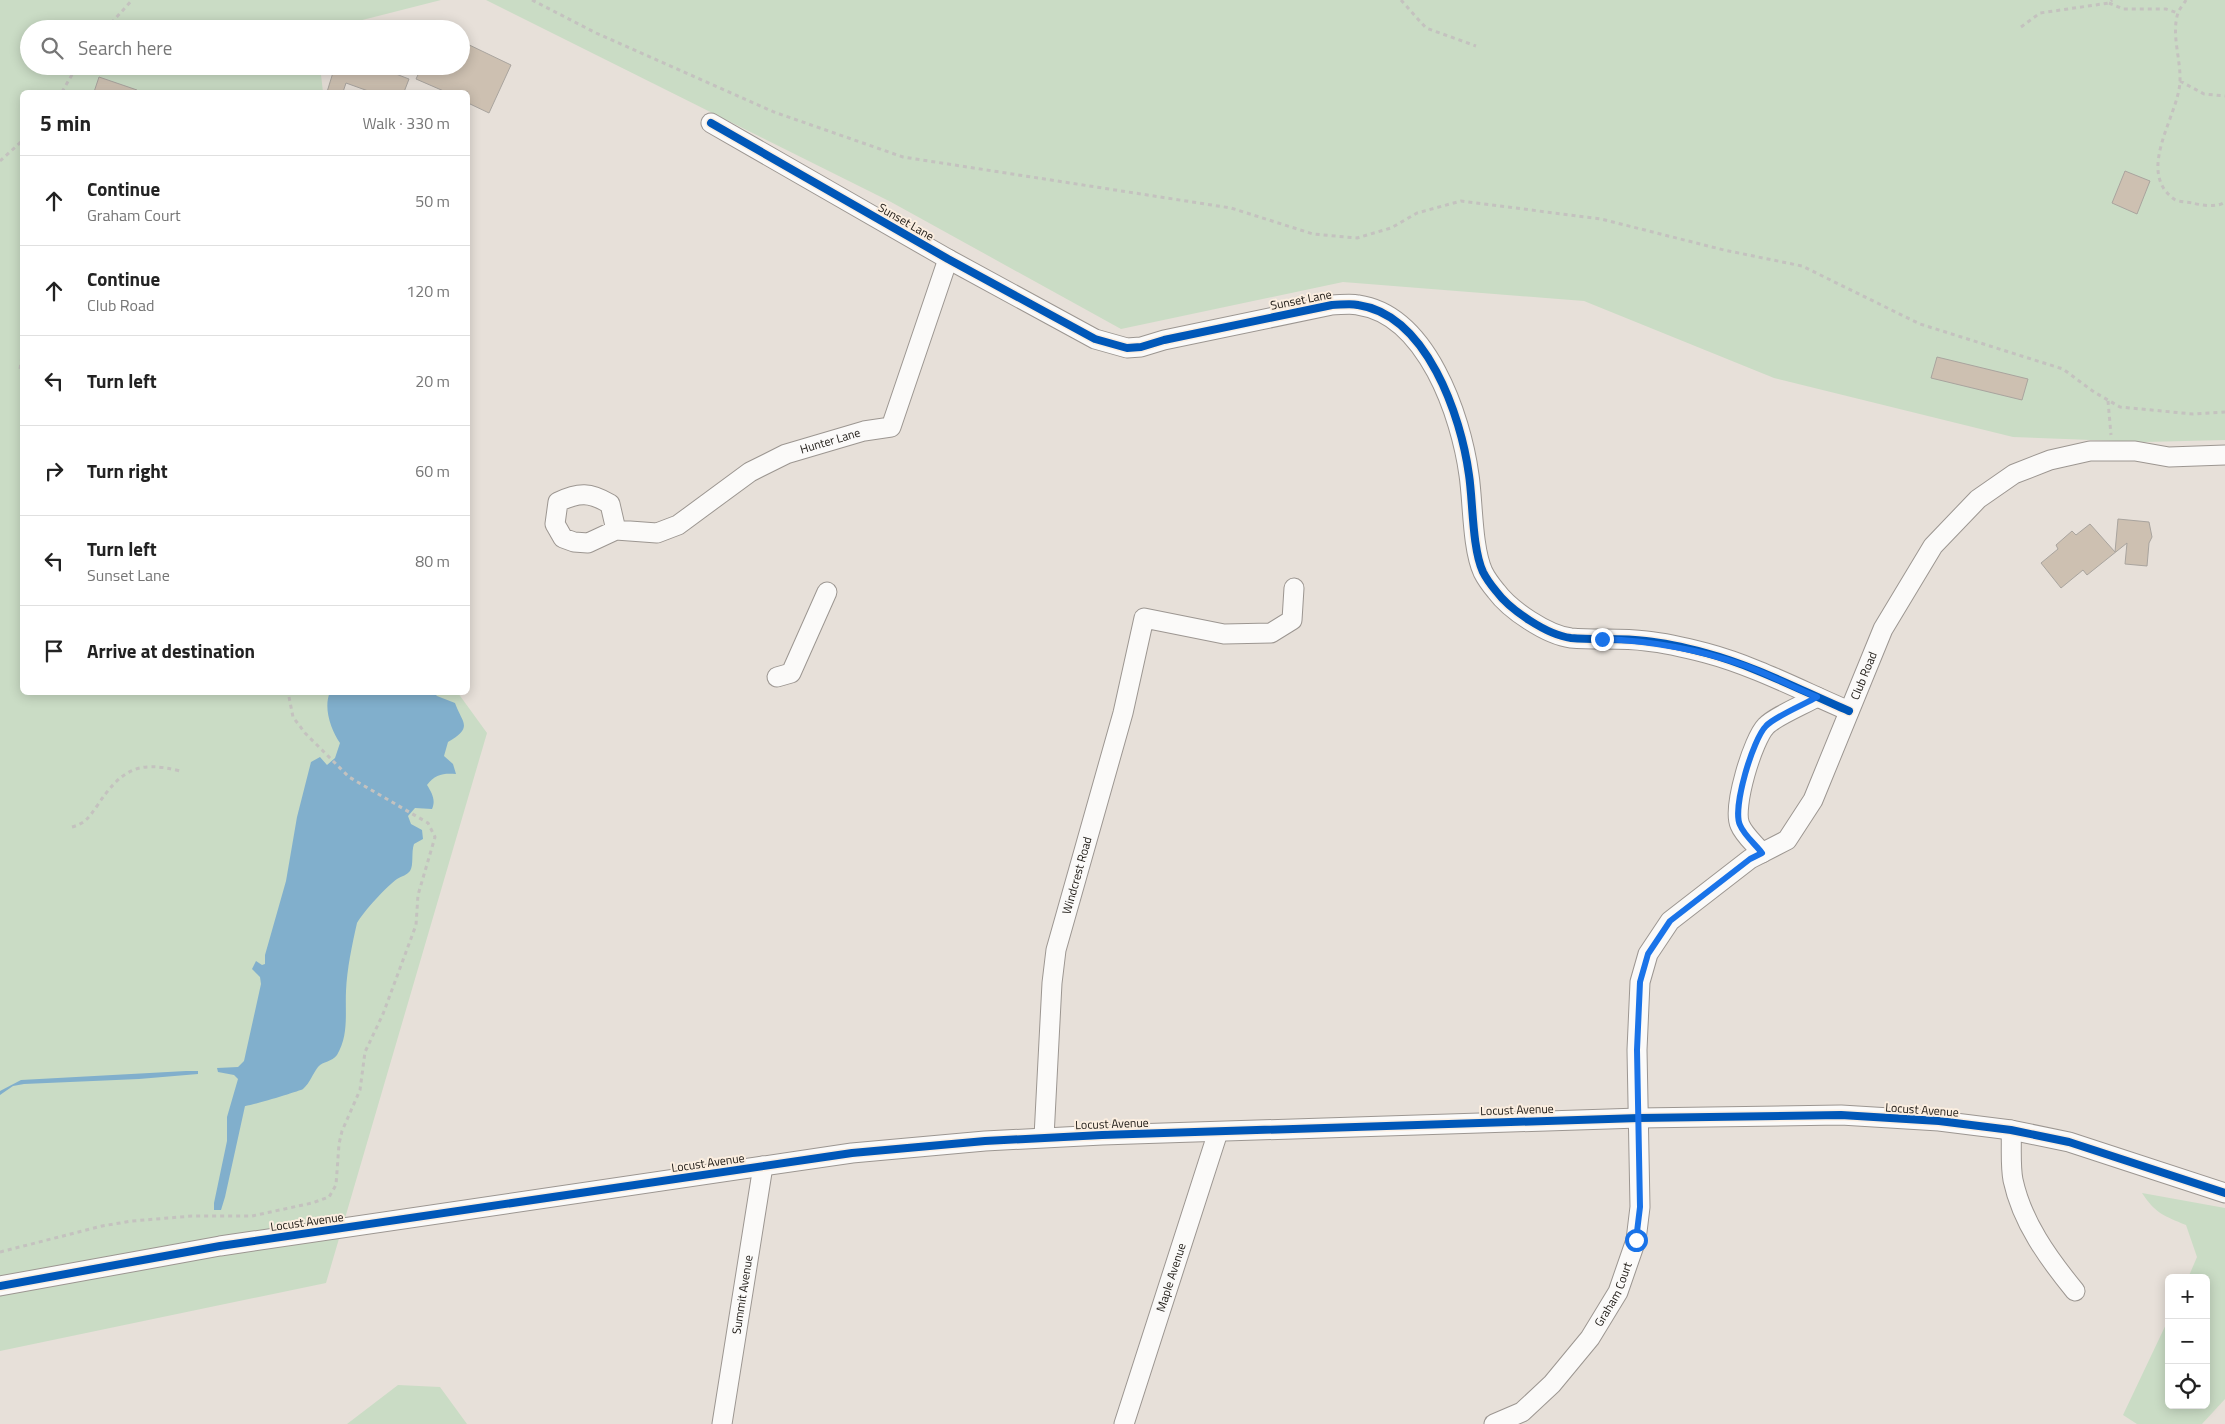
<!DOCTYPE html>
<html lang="en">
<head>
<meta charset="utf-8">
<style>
	:root { --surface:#fff; --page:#f6f6f6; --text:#222; --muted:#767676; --line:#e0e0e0 }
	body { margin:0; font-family:"Titillium Web",sans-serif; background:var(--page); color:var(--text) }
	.controls { position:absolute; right:15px; bottom:15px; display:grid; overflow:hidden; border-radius:8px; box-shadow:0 2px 12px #0003 }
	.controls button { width:45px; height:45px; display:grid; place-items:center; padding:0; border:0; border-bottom:1px solid var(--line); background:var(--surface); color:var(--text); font:25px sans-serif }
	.stop { position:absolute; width:15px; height:15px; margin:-11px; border:4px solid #1a73e8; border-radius:50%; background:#fff }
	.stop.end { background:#1a73e8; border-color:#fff; box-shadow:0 1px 5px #0008 }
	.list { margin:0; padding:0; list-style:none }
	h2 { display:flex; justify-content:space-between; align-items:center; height:65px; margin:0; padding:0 20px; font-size:21px }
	h2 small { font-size:16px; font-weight:400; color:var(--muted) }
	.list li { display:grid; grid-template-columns:32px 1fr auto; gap:15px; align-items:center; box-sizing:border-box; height:90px; padding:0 20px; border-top:1px solid var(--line) }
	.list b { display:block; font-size:19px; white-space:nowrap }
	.list p { margin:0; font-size:16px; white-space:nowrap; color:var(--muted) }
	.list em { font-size:16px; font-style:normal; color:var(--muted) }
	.icon { flex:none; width:28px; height:28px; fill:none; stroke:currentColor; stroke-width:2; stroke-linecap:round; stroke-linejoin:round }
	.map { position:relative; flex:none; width:2225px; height:1424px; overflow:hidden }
	.search { position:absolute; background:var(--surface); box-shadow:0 2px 12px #0003; left:20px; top:20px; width:450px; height:55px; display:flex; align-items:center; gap:12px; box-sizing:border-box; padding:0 18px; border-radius:28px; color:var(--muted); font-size:19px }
	.panel { position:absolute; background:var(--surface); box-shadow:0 2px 12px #0003; left:20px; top:90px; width:450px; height:605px; border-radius:8px }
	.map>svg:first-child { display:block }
</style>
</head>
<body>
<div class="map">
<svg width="2225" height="1424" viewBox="0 0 2225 1424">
	<rect width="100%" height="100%" fill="#e7e0d9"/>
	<path fill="#cadcc5" d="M0,0H441L327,29H29V66H320L323,92H22V692L458,693L487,733L326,1283L0,1351Z
		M486,0H2225V440L2145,442L2013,437L1774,378L1584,301L1343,282L1121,329L891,202Z
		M2142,1193L2225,1208V1399L2202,1424H2137L2123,1415L2169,1318V1405H2206V1278H2188L2197,1257L2186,1225C2164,1216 2155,1213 2142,1193Z
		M398,1385L440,1387L467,1424H347Z"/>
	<path fill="#81afcc" d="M330,692L434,693L437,696L455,703C462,723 474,727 448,742L444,756L453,764L456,774C444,773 435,774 427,785C432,793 436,800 432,809L415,808L408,816L411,824L422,830L423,839L414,844C411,852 414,865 410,871C407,875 402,876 397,879C387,886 363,912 357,923C352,945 347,969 346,991C345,1013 349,1035 337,1055C332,1062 323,1061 318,1067C313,1073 310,1083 303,1089C300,1091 250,1106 245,1106L225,1197L221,1210H214V1203L227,1141V1117L238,1079L234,1075L218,1072L217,1068L238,1067L244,1061L261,984L260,977L252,969L256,961L262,965L265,964V955L286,881L297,817L311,762L320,757L327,765L335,758L340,743C331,730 323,708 330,692Z
		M186,1071H198V1074L139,1079L24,1084L13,1086L0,1095V1091L21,1080Z"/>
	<path fill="#cdc0b1" stroke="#a9a49e" d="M461,41L511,65L489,113L468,103V92H446L416,79L422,66H461Z
		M335,66H375L409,79L404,92H371L346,83L343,92H327Z
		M99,77L137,90V92H94Z
		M2125,171L2150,181L2137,214L2112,203Z
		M1937,357L2028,379L2022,400L1931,378Z
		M2118,519L2149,522L2152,537L2149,543L2147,566L2125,564L2127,543L2087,575L2083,570L2061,588L2041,563L2058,549L2056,545L2072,531L2076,535L2090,524L2115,552Z"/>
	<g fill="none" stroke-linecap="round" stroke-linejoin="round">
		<g stroke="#9c9691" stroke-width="21">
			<g id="minor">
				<path d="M711,123L948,259L1095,339L1127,348L1141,347L1164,340L1332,305C1340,305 1350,303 1358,305C1427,315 1461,416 1469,475C1473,501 1472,548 1483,572C1486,578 1491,585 1496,591C1510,610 1547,635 1571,638C1596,640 1621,638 1646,641C1666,643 1687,648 1706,653C1755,666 1802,691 1849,711"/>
				<path id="s1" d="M616,530L610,504C590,492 579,492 558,502L555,524L563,538L574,542L588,543L616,530L657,533L678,525L750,472L786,454L864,431L891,427L948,259"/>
				<path d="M777,677L791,673L827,592"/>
				<path d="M1762,853C1755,844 1744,835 1740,825C1732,808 1753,739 1766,726C1774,717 1805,704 1817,697"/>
				<path d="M2011,1130C2012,1146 2010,1164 2013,1180C2022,1222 2048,1258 2075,1291"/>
				<path id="s2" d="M1044,1137L1052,983L1056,950L1123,713L1144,618L1224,634L1271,633L1292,620L1294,588"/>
				<path d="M0,1286L220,1246L852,1153L985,1141L1102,1135L1639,1118L1841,1115L1939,1121L2011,1130L2069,1142L2225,1193"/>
				<path id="s3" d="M722,1424L763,1166"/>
				<path id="s4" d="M1124,1424L1218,1132"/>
				<path id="s5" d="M1494,1424L1522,1412L1552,1384L1590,1338L1618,1292L1636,1240L1640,1207L1637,1050L1640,982L1648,954L1670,921L1750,859L1787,840L1813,800L1883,629L1933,546L1978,499L2014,474L2050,460L2090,451H2135L2169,457L2225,455"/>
			</g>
		</g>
		<path stroke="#c4c2bf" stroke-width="3" stroke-dasharray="4 4" stroke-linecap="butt" d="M532,0L596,33L774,112L903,157L1231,208L1313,234L1357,238L1391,228L1417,213L1461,201L1601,219L1724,250L1802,266L1920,324L2063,369L2094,392L2120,407L2193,414L2225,412
			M1401,0L1426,28L1476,46
			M2186,0C2184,4 2179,9 2178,13C2171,34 2181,60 2180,81C2179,115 2135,171 2174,199C2178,202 2187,202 2192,203C2201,205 2217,208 2225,202
			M2109,3L2123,9H2166L2178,13
			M2021,27L2040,13L2109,3L2112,0
			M106,29L132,0
			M2180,81L2204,94L2225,96
			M62,92L77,66
			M0,161L22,141
			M20,369L22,356
			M2108,401L2111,435
			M72,827C86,823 89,817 97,806C121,770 137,760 180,771
			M0,1252L102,1226L132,1221L192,1216H252L312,1203L329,1197L336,1185L339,1144L342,1131L360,1090L365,1052L383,1014L416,925L418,895L435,837L428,823L349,777L305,733L293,717L288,692"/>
		<use href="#minor" stroke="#fbfaf9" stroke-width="19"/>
		<g stroke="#fbeee0" stroke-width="11">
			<path id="cycleway" d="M711,123L948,259L1095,339L1127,348L1141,347L1164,340L1332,305C1340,305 1350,303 1358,305C1427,315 1461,416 1469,475C1473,501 1472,548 1483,572C1486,578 1491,585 1496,591C1510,610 1547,635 1571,638C1596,640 1621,638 1646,641C1666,643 1687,648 1706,653C1755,666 1802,691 1849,711
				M0,1286L220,1246L852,1153L985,1141L1102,1135L1639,1118L1841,1115L1939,1121L2011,1130L2069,1142L2225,1193"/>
		</g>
		<use href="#cycleway" stroke="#0057b8" stroke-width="8"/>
	</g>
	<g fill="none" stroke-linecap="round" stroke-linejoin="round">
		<path stroke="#1a73e8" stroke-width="6" d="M1602,639C1652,641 1699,649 1746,666C1770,675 1793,687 1817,697C1805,704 1774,717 1766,726C1753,739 1732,808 1740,825C1744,835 1755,844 1762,853L1750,859L1670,921L1648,954L1640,982L1637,1050L1640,1207L1636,1240"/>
	</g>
	<g text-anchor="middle" stroke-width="4" stroke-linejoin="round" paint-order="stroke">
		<g font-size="12" fill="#1c1813" stroke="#fbeee0">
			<text transform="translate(906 222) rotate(30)" y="4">Sunset Lane</text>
			<text transform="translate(1301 300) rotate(-11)" y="4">Sunset Lane</text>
			<text dy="4" stroke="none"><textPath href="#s1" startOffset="416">Hunter Lane</textPath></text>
			<text dy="4" stroke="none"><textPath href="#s5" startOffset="892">Club Road</textPath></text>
			<text dy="4" stroke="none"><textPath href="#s2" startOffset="265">Windcrest Road</textPath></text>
			<text transform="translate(1517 1110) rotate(-2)" y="4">Locust Avenue</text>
			<text transform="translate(1922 1110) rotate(4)" y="4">Locust Avenue</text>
			<text transform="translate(1112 1124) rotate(-2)" y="4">Locust Avenue</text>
			<text transform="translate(708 1163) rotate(-8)" y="4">Locust Avenue</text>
			<text transform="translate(307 1222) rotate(-8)" y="4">Locust Avenue</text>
			<text dy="4" stroke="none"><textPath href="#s4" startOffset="154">Maple Avenue</textPath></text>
			<text dy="4" stroke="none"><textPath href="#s5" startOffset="181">Graham Court</textPath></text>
			<text dy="4" stroke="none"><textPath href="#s3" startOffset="131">Summit Avenue</textPath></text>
		</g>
	</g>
</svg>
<div class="controls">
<button>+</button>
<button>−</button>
<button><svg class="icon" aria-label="locate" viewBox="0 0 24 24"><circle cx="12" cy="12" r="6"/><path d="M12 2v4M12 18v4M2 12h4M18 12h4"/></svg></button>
</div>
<div class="stop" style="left:1636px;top:1240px"></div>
<div class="stop end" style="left:1602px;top:639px"></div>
<div class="search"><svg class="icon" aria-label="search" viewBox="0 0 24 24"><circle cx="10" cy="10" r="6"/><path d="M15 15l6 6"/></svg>Search here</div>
<section class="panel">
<h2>5 min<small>Walk · 330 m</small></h2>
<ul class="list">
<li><svg class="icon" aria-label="ahead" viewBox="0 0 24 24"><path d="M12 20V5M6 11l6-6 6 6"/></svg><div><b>Continue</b><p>Graham Court</p></div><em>50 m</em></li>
<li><svg class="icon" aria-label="ahead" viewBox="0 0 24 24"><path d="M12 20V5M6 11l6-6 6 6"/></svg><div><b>Continue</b><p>Club Road</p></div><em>120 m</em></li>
<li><svg class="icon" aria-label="left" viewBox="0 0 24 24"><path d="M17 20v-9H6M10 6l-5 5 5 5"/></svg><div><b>Turn left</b></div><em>20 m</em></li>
<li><svg class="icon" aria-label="right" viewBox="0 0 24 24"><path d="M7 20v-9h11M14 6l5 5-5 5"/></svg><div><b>Turn right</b></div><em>60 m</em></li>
<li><svg class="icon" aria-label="left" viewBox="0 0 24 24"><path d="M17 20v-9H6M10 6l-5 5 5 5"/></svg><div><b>Turn left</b><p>Sunset Lane</p></div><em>80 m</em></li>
<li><svg class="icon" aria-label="arrive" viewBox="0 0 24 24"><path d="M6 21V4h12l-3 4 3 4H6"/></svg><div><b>Arrive at destination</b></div></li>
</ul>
</section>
</div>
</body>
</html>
